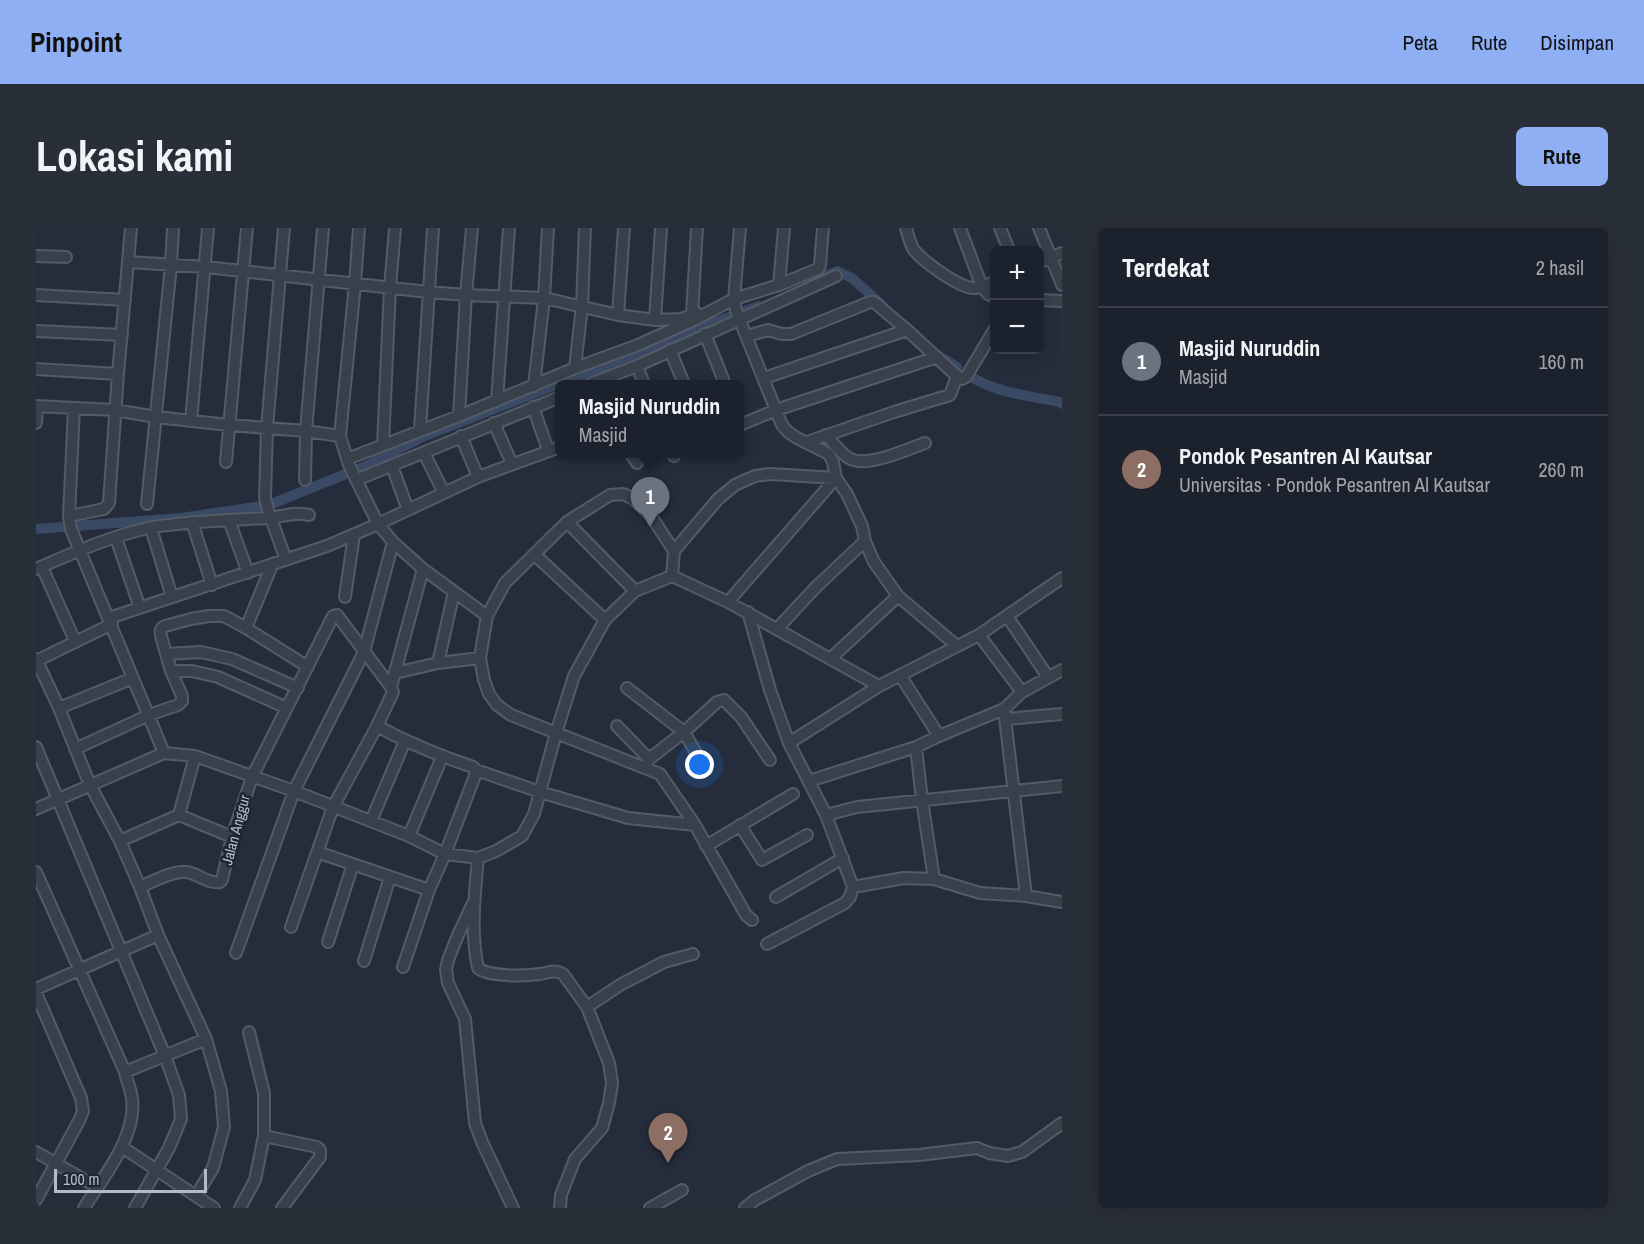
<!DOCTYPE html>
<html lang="id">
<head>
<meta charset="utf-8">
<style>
	:root { --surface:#1c222d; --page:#292f39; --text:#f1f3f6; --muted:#a0a4aa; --line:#3a3f49; --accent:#8eaff3 }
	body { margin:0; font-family:"Archivo Narrow",sans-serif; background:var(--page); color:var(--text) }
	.controls { position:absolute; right:18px; top:18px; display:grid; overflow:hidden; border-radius:9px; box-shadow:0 3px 15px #0003 }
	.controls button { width:54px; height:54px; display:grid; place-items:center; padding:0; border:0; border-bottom:2px solid var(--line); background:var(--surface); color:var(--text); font:30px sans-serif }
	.scale { position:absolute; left:18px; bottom:15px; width:153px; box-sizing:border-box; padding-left:6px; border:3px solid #b4bbc7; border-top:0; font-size:16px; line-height:21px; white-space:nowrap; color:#b4bbc7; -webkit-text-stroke:4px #1d2531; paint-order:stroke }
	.you { position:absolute; left:664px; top:537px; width:21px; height:21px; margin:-15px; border:4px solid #fff; border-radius:50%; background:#1a73e8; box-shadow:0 0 0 9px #1a73e833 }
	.badge { display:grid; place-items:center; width:39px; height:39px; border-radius:50%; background:var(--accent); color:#fff; font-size:20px; font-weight:700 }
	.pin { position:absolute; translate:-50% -50px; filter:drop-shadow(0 2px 3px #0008) }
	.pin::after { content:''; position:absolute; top:32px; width:21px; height:18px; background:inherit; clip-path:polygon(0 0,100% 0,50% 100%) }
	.popup { position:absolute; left:519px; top:152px; width:189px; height:78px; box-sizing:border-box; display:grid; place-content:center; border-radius:9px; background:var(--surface); filter:drop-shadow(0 2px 4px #0005); font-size:20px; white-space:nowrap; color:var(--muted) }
	.popup b { font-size:22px; color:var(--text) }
	.popup::after { content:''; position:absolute; left:50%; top:100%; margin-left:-12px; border:12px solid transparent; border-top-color:var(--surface) }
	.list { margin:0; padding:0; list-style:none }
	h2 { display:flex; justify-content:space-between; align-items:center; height:78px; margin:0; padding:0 24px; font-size:26px }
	h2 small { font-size:20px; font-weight:400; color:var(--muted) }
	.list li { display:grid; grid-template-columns:39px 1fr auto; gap:18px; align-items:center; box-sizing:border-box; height:108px; padding:0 24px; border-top:2px solid var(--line) }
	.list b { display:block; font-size:22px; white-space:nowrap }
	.list p { margin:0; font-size:20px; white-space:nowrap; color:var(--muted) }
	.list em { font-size:20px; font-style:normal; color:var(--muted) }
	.map { position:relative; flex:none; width:1026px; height:980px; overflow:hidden; border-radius:9px }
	header { display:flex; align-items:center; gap:36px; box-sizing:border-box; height:84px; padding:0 30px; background:var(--accent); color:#111 }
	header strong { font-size:28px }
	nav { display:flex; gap:33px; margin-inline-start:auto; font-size:21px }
	.intro { display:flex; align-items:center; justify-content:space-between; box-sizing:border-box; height:144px; padding:0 36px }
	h1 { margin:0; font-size:42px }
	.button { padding:15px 27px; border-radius:9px; background:var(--accent); color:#111; font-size:21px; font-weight:700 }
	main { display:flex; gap:36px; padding:0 36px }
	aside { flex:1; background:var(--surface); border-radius:9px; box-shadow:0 3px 15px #0003 }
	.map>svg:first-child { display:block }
</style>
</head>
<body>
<header>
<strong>Pinpoint</strong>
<nav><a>Peta</a><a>Rute</a><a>Disimpan</a></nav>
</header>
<div class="intro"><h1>Lokasi kami</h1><a class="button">Rute</a></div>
<main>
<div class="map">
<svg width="1026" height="980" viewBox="0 0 1026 980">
	<rect width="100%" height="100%" fill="#252d3c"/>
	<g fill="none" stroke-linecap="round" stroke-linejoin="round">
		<path stroke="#3b4a64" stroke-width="10" d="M789,48L801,43L816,50L847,78
			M903,128L921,139
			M934,148C960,165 994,168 1024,174L1026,176
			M233,277L332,237L386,209L566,139L656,103L723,78
			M0,301L145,290L226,278"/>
		<g stroke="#535b67" stroke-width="14">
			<path id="minor" d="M248,0L231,200L229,270L232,282L250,332
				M323,0L319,56L304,208L313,237L342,296L357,314L387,341L451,388
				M661,0L656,87L661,85
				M704,0L698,71L700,83L746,197L752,204L761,210L793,226L797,234L800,250L811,266L826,298L829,313L838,334L862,368L921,418
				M870,0C872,7 874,16 878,22C888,34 921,58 936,60C944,61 952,57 958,54
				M924,0L946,59L952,66L958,69
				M964,0L973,22
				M1003,0L1026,57
				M0,28L30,29
				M93,34L170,39L392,64L430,67L508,70L582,87L619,92L645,91L656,87
				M1004,34L1026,25
				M743,57L748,0
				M0,67L89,72
				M1004,72L1026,73
				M582,87L588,0
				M619,92L625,0
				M0,103L86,107
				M669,106L689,156
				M711,108L732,102L746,106H755L834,74H838L871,102L923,150L926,151L930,149L958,102
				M634,122L648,156
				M601,138L608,156
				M539,140L546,78L549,0
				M0,141L82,146
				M728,150L871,102
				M554,156L601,138L800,48
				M498,158L508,70L512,0
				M461,173L473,0
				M0,178L79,182L120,189L193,197L270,203L304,208
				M497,179L512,222
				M38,180L33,288L35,301L128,525
				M423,188L430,67L436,0
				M155,193L172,0
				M0,195L1,178
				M458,195L476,236
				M704,197L740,182L901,129
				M384,202L397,0
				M790,207C797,214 804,225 813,230C829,241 872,221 889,215
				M425,208L442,249
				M771,214L858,184L914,167L921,148
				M347,217L354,60L359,0
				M388,225L408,265
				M595,226L601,235
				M637,226L638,228
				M311,231L423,188L539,140L602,117L658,92L698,71L743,57L782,41L784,37L787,0
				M190,234L211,0
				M356,238L372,282
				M269,252L270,203L287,0
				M320,252L524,169
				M111,276L135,37L137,0
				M33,288L68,281L73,275L82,146L95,0
				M193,292L212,345
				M156,294L176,357
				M531,294L599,363
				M115,300L136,369
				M80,310L104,380
				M638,323L615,288L596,270L587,266L574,267L531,294L469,355L451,388L444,430L448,452L453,466L461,477L475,487L624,546L659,597L710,687L716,692
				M498,326L569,392
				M6,339L39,413
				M0,341C37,325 77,307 117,299C155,293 194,292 232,290C245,289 261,283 273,287
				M636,348L638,323L682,271L699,257L719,248L734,246L800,250L692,374
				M309,369L318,307
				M712,384L734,462L753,515L790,587L817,659L868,650L898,651L944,665L990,668L1026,674
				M971,388L1012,449
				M73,390L291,318L342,296L442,249L524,219
				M210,400L236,337
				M741,401L780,359L829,313
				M943,407L986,464
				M130,426L165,424L196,431L262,460
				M0,431L23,480L54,557L84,613L104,659L122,707L170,811L185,863L188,899L177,940L160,968
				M794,431L862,368
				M0,433L76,396
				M402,435L418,364
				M135,443H156L182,449L251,480
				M359,445L402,435L444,430
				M864,447L903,508
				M355,459L387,341
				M591,460L648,504L670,542
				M23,480L97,450
				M968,481L990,668
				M970,491L1026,486
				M341,498C372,515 404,528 437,539L440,542V545L409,626L393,662L367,739
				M581,498L613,531L611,535
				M753,515L843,458
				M0,519L129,828L143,867L145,891L133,920L99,980
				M880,519L886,572L898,651
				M39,521L113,487L142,477L146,473V468L135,443L125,408C124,403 124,400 129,398L155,391L173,388H188L210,400L272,439
				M613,531L648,504L681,474L688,472L705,489L734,532
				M440,542L504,564L592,590L659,597
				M773,553L880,519L903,508L968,481L986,464L1026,442
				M0,581L128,525L159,528L258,563L373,608L409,626L442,630L460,623L486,608L498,586L520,505L538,448L569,392L599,363L636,348L692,374L843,458L943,407L1026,350
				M143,587L196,609
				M790,587L821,579L1026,558
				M335,593L369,513
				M704,597L726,632L771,607
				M373,608L406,529
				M84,613L143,587L159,528
				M670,618L757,566
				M281,624L393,662
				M442,630C439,665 434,704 442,740C453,749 489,748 504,746C512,745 518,741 527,746L551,779L573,835L576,855L573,875L566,900L539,931L525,967L524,980
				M0,644L89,844C91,853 95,862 96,871C101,909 67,949 48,980
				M104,659C116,654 138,642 151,644C163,646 172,656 184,654L186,652L196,609L216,549L297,388L301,387L355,459L357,464L341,498L297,579L255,699
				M740,669L807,630
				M437,675L422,707L412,732L410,742L412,755L429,791L439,895L446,914L477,980
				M292,714L317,636
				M731,716L809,675L814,669L817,659
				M200,725L258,563L328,424L357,314
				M328,733L354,649
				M0,761L122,707
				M0,765L45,870L47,883L43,893L0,972
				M551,779L584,757L628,734L657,726
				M89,844L170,811
				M228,908L281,919L284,922V929L246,980
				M86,919L178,980
				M0,924L61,959
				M204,980L219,952L228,908V865L213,804
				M614,980L646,962
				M709,980L719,972L772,943L801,931L883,927L941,920L953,925L972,928L986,924L1026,895"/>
		</g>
		<use href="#minor" stroke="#38404c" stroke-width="10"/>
	</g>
	<g text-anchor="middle" stroke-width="5" stroke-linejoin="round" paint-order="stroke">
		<g font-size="15" fill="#b4bbc7" stroke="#1d2531">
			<text transform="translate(200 602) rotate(-75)" y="5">Jalan Anggur</text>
		</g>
	</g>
</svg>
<div class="controls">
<button>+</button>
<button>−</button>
</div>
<div class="scale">100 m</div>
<div class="you"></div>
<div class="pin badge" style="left:614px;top:299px;background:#6b7280">1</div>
<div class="popup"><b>Masjid Nuruddin</b>Masjid</div>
<div class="pin badge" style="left:632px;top:935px;background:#8d6e63">2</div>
</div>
<aside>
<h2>Terdekat<small>2 hasil</small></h2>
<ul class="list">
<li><span class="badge" style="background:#6b7280">1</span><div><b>Masjid Nuruddin</b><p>Masjid</p></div><em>160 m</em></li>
<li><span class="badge" style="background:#8d6e63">2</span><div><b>Pondok Pesantren Al Kautsar</b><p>Universitas · Pondok Pesantren Al Kautsar</p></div><em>260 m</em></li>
</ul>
</aside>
</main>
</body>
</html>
